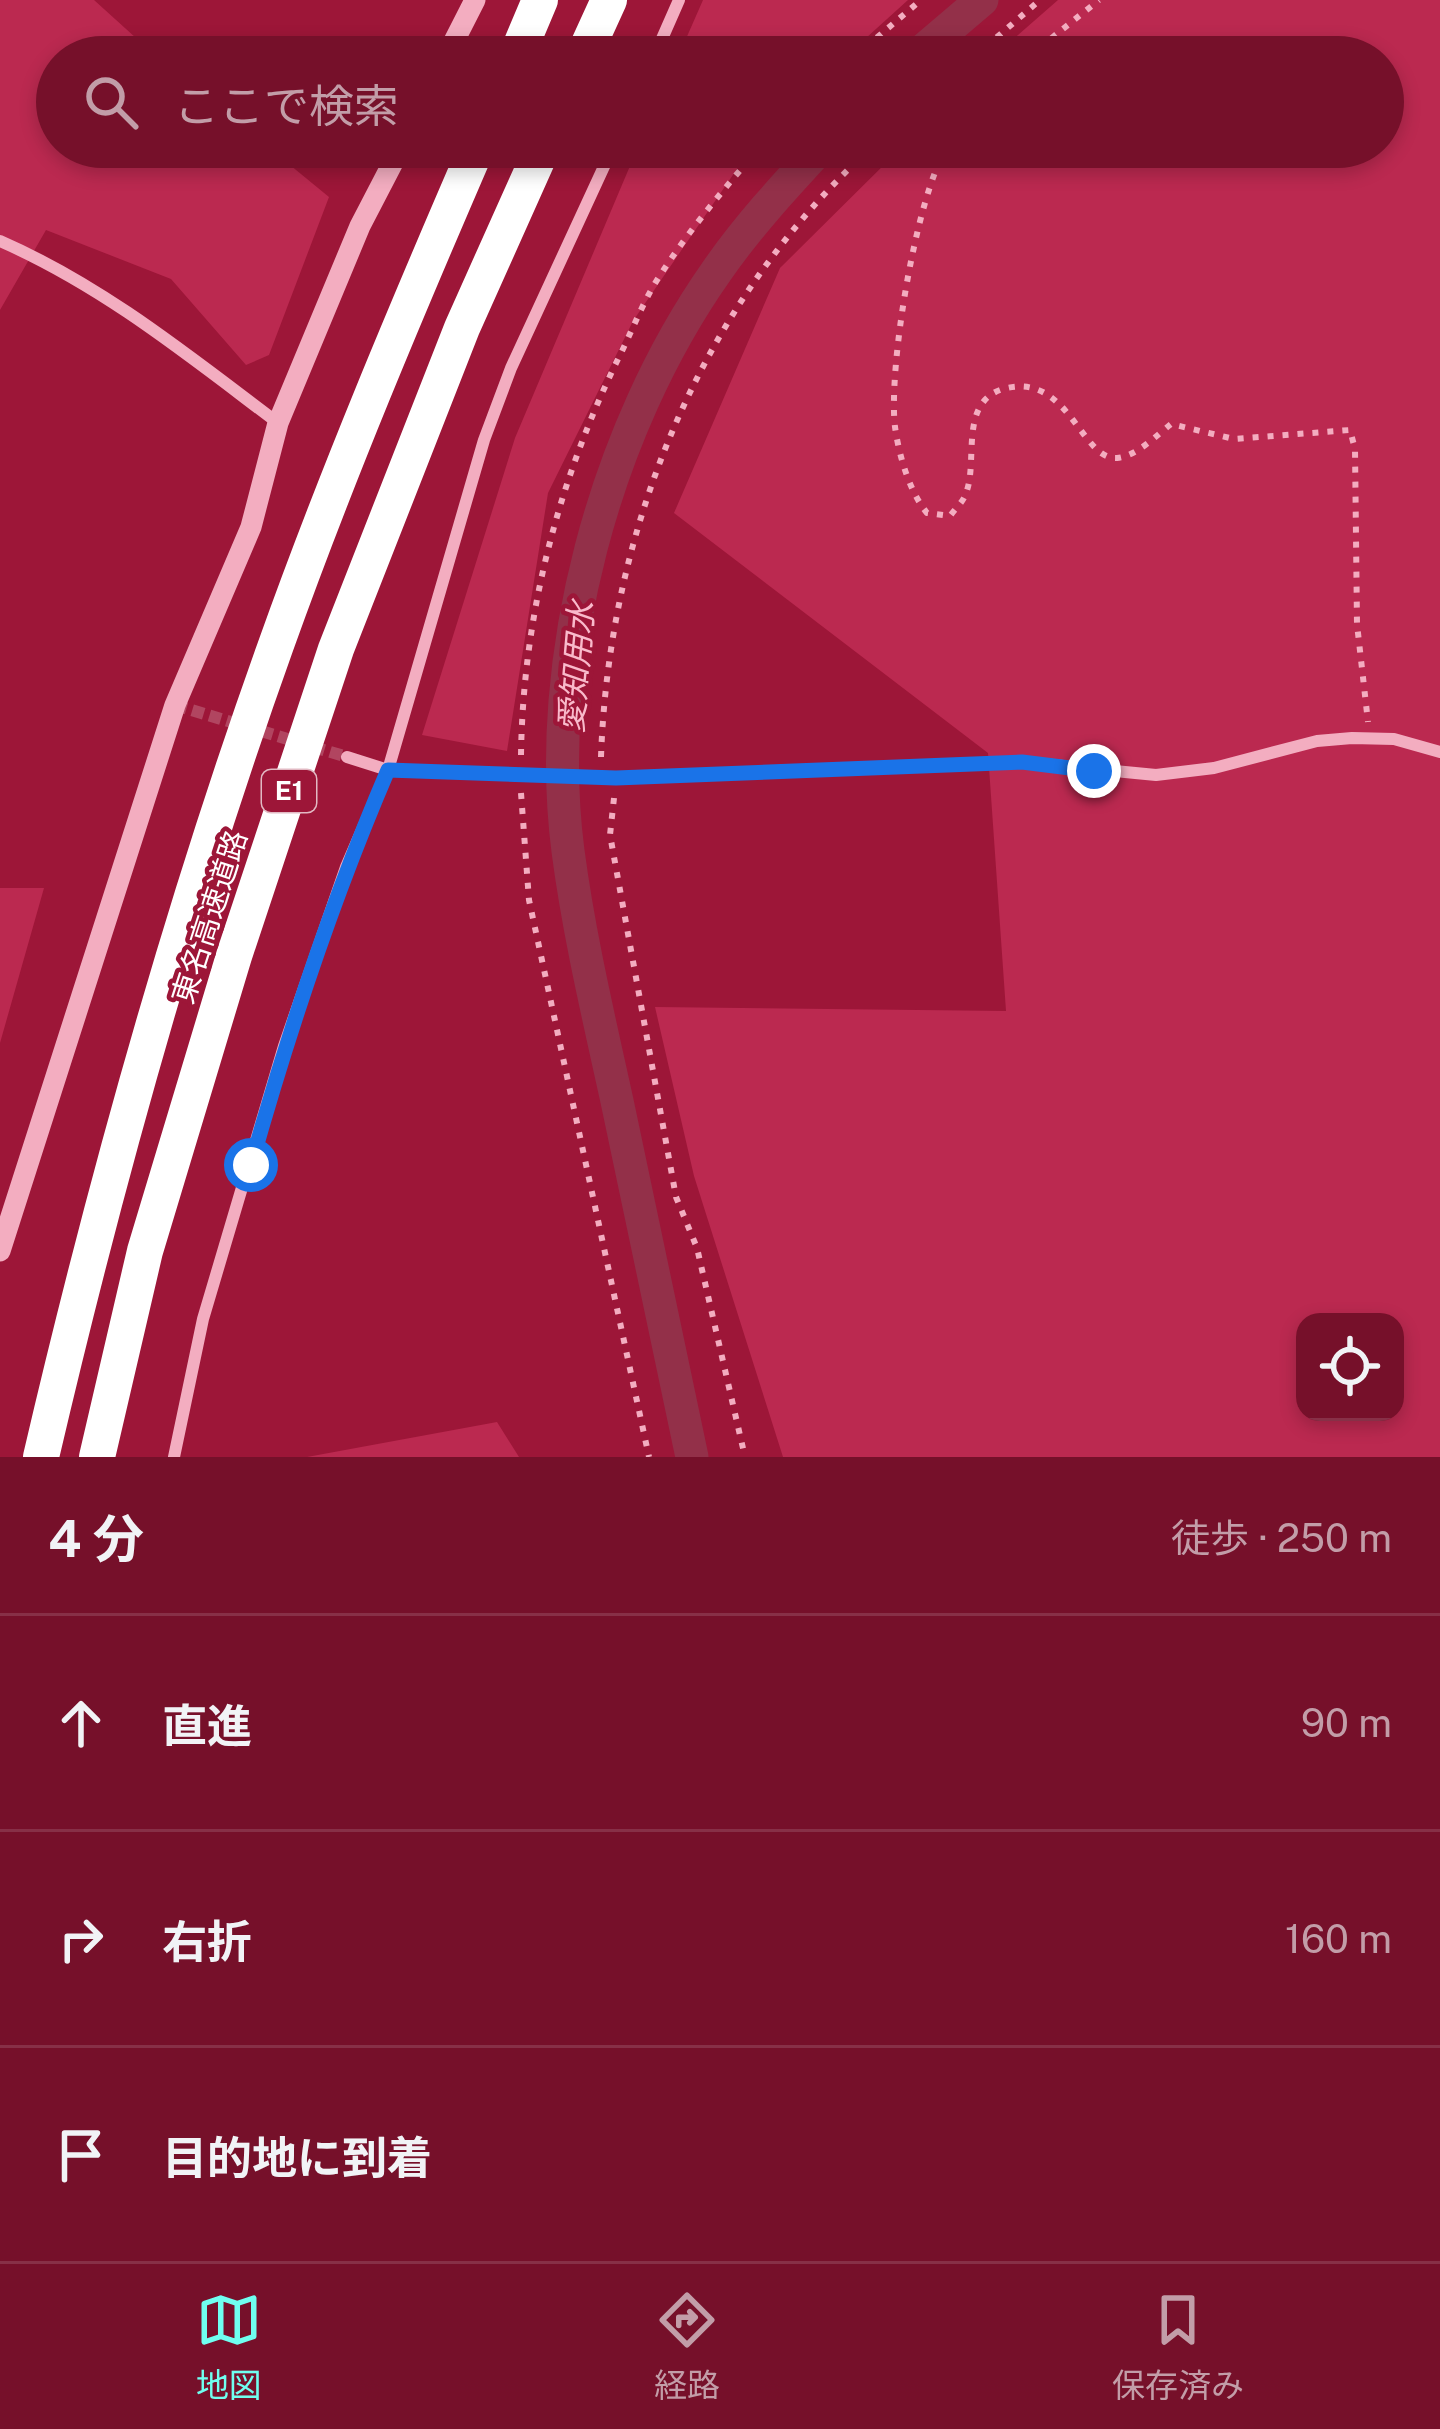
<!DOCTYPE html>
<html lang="ja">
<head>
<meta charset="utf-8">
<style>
	:root { --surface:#76102a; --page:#7b1932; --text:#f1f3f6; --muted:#c29da8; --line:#873047; --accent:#6ffff0 }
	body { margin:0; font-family:"Public Sans","Noto Sans JP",sans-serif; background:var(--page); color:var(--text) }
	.controls { position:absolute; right:36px; bottom:36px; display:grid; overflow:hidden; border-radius:24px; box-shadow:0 6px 18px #0003 }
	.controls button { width:108px; height:108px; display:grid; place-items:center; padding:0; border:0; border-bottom:3px solid var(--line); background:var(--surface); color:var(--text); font:60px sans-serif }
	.stop { position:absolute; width:36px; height:36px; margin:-27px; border:9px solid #1a73e8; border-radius:50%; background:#fff }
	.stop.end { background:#1a73e8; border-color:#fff; box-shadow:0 3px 12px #0008 }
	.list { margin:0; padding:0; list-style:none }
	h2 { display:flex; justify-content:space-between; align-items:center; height:156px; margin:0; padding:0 48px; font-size:51px }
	h2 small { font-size:39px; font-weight:400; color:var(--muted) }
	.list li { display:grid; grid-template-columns:78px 1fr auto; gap:36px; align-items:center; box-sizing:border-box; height:216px; padding:0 48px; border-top:3px solid var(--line) }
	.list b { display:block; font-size:45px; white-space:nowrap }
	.list em { font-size:39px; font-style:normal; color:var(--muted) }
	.icon { flex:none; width:66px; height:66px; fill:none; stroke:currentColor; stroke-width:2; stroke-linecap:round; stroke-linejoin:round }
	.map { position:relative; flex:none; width:1440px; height:1457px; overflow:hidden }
	.search { position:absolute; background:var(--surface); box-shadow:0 6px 18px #0003; left:36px; right:36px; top:36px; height:132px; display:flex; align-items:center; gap:30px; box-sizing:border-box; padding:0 42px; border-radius:66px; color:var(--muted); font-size:45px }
	.sheet { height:804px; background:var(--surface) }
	nav { display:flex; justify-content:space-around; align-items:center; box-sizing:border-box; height:168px; border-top:3px solid var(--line); background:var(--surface); font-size:33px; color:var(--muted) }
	nav a { display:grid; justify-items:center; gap:6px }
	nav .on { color:var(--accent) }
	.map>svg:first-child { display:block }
</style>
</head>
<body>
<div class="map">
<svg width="1440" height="1457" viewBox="0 0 1440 1457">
	<rect width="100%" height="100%" fill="#9d1638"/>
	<path fill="#bb2950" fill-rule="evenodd" d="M0,0H94L157,57H57V147H268L329,197L269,355L246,365L171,279L46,230L0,310Z
		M703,0H908L845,57H678Z
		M1058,0H1440V1457H783L694,1176L655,1007L1006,1011L988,753L674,513L780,268L902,147H1383V57H993ZM1305,1322H1395V1412H1305Z
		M638,147H752L633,321L548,493L507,751L422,735L515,438Z
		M0,888H44L0,1043Z
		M497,1422L519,1457H307Z"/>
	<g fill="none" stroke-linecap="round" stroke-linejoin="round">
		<path stroke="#933049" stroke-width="33" d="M915,57L982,0
			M692,1457C667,1338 642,1220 617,1101C599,1019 579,935 568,851C543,658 605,430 716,272C747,227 784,187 821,147"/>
		<path stroke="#b14560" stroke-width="12" stroke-dasharray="12 6" stroke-linecap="butt" d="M175,705L347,757"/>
		<path stroke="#f3adc0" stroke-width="6" stroke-dasharray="6 9" stroke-linecap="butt" d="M854,57L921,0
			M974,57L1040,0
			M1028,57L1099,0
			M947,147C916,197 888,368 895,427C899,455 909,491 927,513L950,516C955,509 964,501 966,493C979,461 957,399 1007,388C1069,374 1082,461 1117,458C1137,456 1157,435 1171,424L1234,439L1350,430L1355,449L1357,624L1368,722
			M521,755C523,614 559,477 622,351C634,326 644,300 659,277C689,230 724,189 760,147
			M601,757C609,528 701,302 872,147
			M521,793L529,900L649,1457
			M614,798L610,835L676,1197L697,1248L745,1457"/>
		<path stroke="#f3adc0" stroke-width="12" d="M654,57L679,0
			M0,241C103,286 189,356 278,423
			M347,757L388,770L616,778L1022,762L1156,775L1214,768L1317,741L1352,738L1394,739L1440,752
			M174,1457L203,1319L284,1046L346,867L388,770L484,440L511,368L613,147"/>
		<path stroke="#f3adc0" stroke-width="21" d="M446,57L475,0
			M0,1251L175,705L251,527L278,423L360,226L401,147"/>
		<path stroke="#fff" stroke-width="36" d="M516,57L540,0
			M583,57L609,0
			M41,1457C105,1183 181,910 276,645C336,477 406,311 477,147
			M97,1457L145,1251L234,956L336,649L462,328L543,147"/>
	</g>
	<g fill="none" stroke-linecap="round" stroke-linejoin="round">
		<path stroke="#1a73e8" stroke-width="15" d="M251,1165C289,1030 333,898 388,770L616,778L1022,762L1094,771"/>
	</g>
	<g text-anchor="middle" stroke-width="9" stroke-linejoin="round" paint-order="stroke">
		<rect fill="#9d1638" stroke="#e2b9c3" stroke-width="3" x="262" y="770" width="54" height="42" rx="9"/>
		<g font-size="27" font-weight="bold" fill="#fff">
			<text x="289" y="800">E1</text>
		</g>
		<g font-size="30" fill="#fff" stroke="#9d1638">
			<text transform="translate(210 917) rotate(-72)" y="10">東名高速道路</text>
		</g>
		<g font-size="33" font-style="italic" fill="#f9bacb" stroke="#9d1638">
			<text transform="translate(576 667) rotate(-85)" y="12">愛知用水</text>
		</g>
	</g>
</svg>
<div class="controls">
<button><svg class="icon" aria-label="locate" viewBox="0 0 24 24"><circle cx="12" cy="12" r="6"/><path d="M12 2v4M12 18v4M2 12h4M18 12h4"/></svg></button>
</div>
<div class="stop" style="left:251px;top:1165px"></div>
<div class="stop end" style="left:1094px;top:771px"></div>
<div class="search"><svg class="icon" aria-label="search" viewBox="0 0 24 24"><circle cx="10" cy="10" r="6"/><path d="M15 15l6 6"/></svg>ここで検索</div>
</div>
<section class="sheet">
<h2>4 分<small>徒歩 · 250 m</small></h2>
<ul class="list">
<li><svg class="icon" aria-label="ahead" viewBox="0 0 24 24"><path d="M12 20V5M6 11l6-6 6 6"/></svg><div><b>直進</b></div><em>90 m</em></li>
<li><svg class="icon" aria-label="right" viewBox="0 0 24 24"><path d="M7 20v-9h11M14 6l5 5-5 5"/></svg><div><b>右折</b></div><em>160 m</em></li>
<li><svg class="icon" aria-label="arrive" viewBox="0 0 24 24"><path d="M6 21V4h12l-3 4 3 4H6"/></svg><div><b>目的地に到着</b></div></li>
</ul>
</section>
<nav>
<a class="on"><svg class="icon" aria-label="map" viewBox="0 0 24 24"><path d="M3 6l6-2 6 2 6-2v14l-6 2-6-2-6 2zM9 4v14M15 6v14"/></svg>地図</a>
<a><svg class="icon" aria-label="directions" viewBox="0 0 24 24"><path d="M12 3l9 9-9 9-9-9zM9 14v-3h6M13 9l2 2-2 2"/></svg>経路</a>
<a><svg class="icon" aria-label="saved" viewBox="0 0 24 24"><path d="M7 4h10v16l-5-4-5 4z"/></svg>保存済み</a>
</nav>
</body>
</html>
